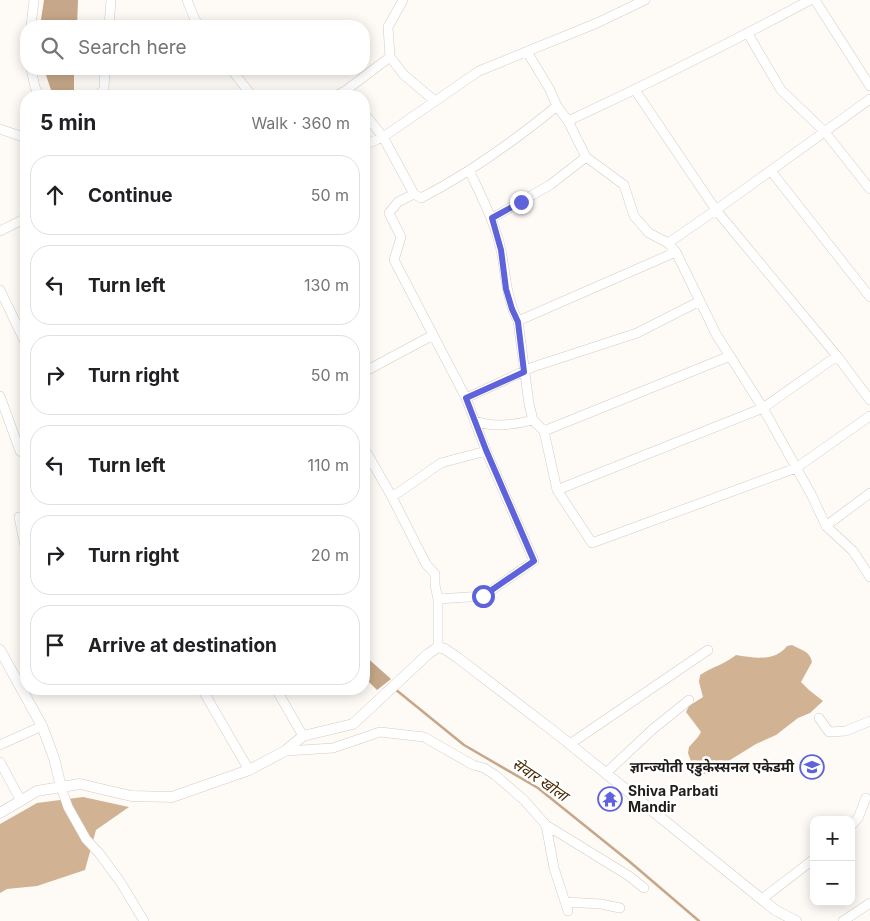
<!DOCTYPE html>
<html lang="en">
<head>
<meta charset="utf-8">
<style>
	:root { --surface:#fff; --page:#f2f2f2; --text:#202124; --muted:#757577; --line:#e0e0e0 }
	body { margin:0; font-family:Inter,"Noto Sans Devanagari",sans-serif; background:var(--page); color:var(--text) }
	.controls { position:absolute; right:15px; bottom:15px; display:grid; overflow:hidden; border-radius:10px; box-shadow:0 2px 12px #0003 }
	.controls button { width:45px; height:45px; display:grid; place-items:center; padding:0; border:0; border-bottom:1px solid var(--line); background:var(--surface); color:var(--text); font:25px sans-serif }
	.stop { position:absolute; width:15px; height:15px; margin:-11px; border:4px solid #5e63db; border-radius:50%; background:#fff }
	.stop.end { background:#5e63db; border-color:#fff; box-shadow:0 1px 5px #0008 }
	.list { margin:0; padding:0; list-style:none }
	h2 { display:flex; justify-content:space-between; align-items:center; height:65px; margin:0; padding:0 20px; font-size:21px }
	h2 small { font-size:16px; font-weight:400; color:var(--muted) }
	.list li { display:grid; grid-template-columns:32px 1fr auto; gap:15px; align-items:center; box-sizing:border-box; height:80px; margin:0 10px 10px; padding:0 10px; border:1px solid var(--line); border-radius:20px }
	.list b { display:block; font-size:19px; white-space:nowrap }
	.list em { font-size:16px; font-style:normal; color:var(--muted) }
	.icon { flex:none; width:28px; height:28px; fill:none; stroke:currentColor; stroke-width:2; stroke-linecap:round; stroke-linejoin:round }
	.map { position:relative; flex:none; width:870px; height:921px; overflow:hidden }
	.search { position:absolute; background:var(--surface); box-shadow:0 2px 12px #0003; left:20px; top:20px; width:350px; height:55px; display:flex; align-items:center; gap:12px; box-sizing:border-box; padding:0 18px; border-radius:20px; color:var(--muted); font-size:19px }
	.panel { position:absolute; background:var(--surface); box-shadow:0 2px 12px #0003; left:20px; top:90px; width:350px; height:605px; border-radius:20px }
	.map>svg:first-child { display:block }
</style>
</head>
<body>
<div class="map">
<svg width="870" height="921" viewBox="0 0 870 921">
	<rect width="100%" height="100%" fill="#fefaf6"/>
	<path fill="#d1b394" d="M792,645C801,650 810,651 812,662L801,682L809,690L823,701L810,713L798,718L776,735L756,744L709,773L696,775L688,753L689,747L698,737L701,732L686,712L689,706L703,697L699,682L700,675C712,667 725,664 736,655C754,658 775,662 787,646Z
		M83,797L129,807L96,830L85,870L37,886L7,889L0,893V824L37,803Z"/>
	<path fill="#c6a789" d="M44,0H78L77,26H40Z
		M44,69H74V96H53Z
		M364,655L391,679L377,690L364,677Z"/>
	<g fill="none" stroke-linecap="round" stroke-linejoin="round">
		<path stroke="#c6a789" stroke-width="2.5" d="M395,689L464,745L538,788L630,862L699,921"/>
		<g stroke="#d5ccc3" stroke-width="10">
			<path id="minor" d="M187,0L195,20L200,26
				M403,0L388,27L390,57L404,75L435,101
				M815,0L870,86
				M31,26L34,0
				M109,26L111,0
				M748,34L781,90L825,132L870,189
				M527,52L549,88L557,106L568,121L586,157L624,185L634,216L649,233L668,243L676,252L716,334L763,408L812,496L826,526L853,551L870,577
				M31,69L35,87L39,96
				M231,69L252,96
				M635,90L716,210L837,356L870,400
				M98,96L104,89L105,69
				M335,96L345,91L390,57
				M364,113L383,137L414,194L398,202L389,213L401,237L394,260L466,398L486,451L534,561L483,596L438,599
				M568,121C650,83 730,43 810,0
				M0,129L26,138
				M364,145L383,137L479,71L597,23L645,0
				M469,170C481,196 495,222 501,250C506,275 506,298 518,321L529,404L533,420L544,431L557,490L592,543L796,468L870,416
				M771,171L870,297
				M414,194L421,198C470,173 514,141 557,106
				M492,218L550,185L586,157
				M0,231L26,218
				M668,243L716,210L870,99
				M0,290L26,344
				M518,321L676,252
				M364,372L433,335
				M0,396L20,451L26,455
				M466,398L533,367L637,333L700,301
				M475,421C494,428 514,425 533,420
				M544,431L730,356
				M364,448L392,497L426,564L435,574V585L438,599V647
				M557,490L763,408L837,356
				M392,497L441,463L486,451
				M19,517L26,551
				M826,526L870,493
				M202,689L249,770
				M276,689L303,736
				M819,718L829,732L846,731L870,721
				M570,744L708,650
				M0,745L42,726
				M285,751L333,748L380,732L424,737L473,765L484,768L495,775L524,800L546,825L554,868L568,911
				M0,762L21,801
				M606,773L653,729L689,700
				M61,787L68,807L86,839L99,853L121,883L144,921
				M546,825L629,876L644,888
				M851,826L858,818L866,798
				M762,899L814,859
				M565,902L601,904L620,908
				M843,921L870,903"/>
		</g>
		<g stroke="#d5ccc3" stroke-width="11">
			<path id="tertiary" d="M0,650L42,726L54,758L61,787
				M0,813L37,791L61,787L80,784L131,796L172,797L249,770L285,751L303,736L353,724L428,654L438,647L445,649L458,658L556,733L775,910L796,921"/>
		</g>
		<use href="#minor" stroke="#fff" stroke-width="9"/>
		<use href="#tertiary" stroke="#fff" stroke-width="10"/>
	</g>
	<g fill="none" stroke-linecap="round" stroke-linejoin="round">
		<path stroke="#5e63db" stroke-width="6" d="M483,596L534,561L486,450L466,398L524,372L518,322L512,309L506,289L501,250L492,218L521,202"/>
	</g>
	<defs>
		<g id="school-ring" transform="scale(1.25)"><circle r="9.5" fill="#fff" stroke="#5e63db" stroke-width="1.5"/><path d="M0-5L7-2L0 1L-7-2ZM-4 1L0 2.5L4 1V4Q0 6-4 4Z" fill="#5e63db"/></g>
		<g id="temple-ring" transform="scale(1.25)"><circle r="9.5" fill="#fff" stroke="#5e63db" stroke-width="1.5"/><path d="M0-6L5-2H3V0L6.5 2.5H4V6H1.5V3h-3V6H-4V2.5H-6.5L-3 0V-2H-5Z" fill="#5e63db"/></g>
	</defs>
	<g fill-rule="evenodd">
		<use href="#school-ring" x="812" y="767"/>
		<use href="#temple-ring" x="610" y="799"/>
	</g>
	<g text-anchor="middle" stroke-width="5" stroke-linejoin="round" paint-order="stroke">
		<g font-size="14" font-weight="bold" fill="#201d19" stroke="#fff" text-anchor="end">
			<text x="794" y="772">ज्ञान्ज्योती एडुकेस्सनल एकेडमी</text>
			<text x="628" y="796" text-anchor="start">Shiva Parbati<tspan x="628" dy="16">Mandir</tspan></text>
		</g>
		<g font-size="15" font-style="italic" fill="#492b03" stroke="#fff">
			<text transform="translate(540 780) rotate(34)" y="5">सेवार खोला</text>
		</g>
	</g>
</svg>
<div class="controls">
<button>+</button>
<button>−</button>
</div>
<div class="stop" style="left:483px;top:596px"></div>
<div class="stop end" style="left:521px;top:202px"></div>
<div class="search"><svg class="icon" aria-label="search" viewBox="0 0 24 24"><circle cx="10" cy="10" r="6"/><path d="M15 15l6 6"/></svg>Search here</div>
<section class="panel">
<h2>5 min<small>Walk · 360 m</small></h2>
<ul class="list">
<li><svg class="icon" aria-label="ahead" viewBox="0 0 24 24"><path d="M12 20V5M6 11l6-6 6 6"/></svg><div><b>Continue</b></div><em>50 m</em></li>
<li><svg class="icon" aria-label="left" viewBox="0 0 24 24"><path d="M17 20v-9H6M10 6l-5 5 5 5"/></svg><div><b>Turn left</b></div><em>130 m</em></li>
<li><svg class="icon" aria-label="right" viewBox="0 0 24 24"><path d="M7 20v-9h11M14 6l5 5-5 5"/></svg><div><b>Turn right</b></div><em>50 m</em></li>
<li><svg class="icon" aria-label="left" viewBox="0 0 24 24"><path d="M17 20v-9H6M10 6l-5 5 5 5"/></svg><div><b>Turn left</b></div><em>110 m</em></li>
<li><svg class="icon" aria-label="right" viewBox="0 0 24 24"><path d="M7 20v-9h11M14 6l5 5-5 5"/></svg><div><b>Turn right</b></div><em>20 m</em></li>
<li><svg class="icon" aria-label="arrive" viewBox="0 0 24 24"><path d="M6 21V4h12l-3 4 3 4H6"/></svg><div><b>Arrive at destination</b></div></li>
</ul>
</section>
</div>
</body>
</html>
